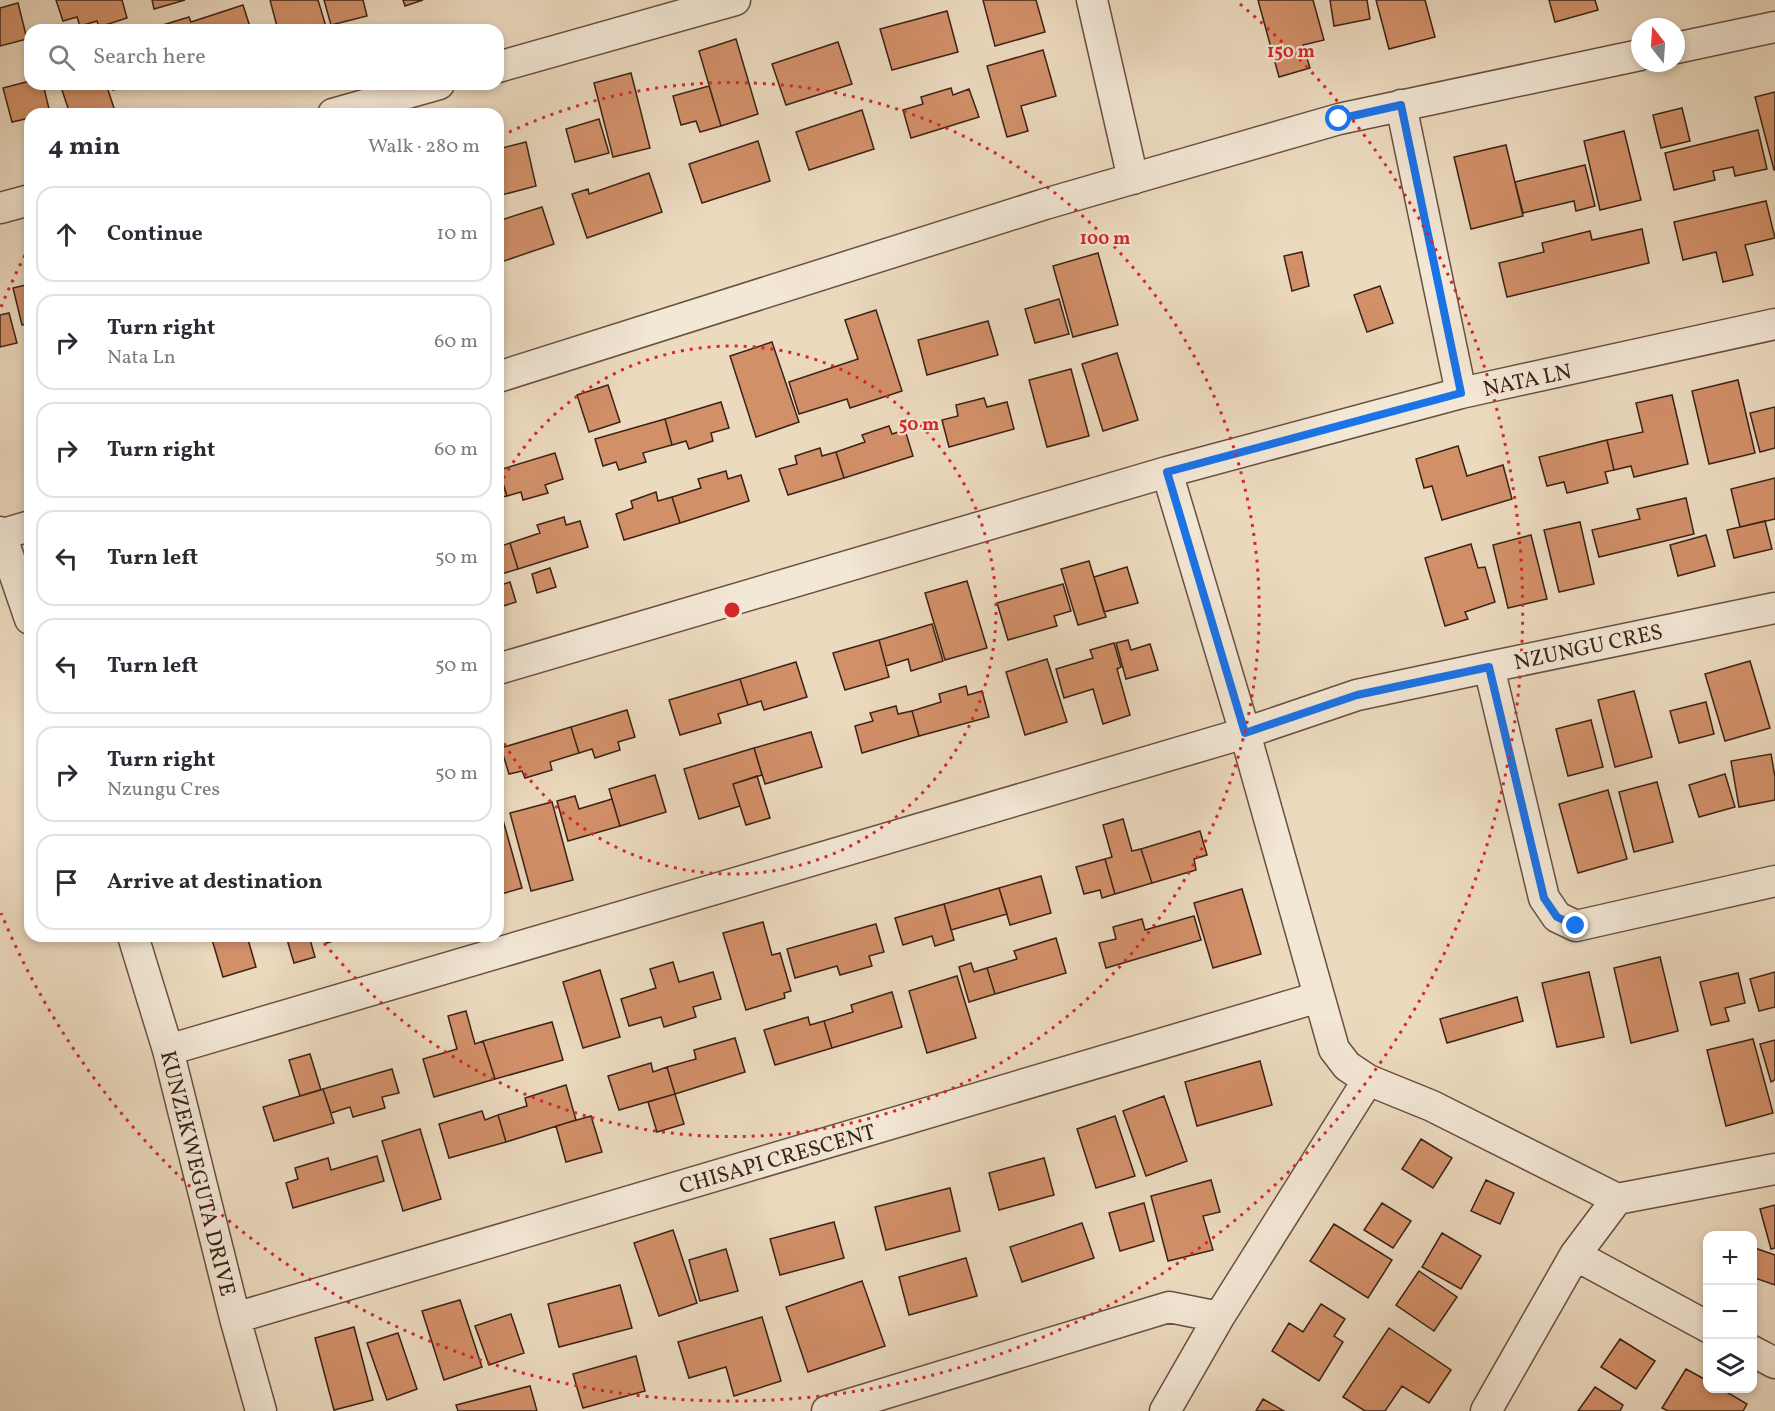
<!DOCTYPE html>
<html lang="en">
<head>
<meta charset="utf-8">
<style>
	:root { --surface:#fff; --page:#f7f7f7; --text:#2b2b33; --muted:#7c7c81; --line:#e1e1e2 }
	body { margin:0; font-family:Vollkorn,serif; background:var(--page); color:var(--text) }
	.controls { position:absolute; right:18px; bottom:18px; display:grid; overflow:hidden; border-radius:12px; box-shadow:0 3px 9px #0003 }
	.controls button { width:54px; height:54px; display:grid; place-items:center; padding:0; border:0; border-bottom:2px solid var(--line); background:var(--surface); color:var(--text); font:30px sans-serif }
	.compass { position:absolute; left:1631px; top:18px; width:54px; height:54px; border-radius:50%; background:var(--surface); box-shadow:0 3px 9px #0003; rotate:343deg }
	.stop { position:absolute; width:18px; height:18px; margin:-14px; border:4px solid #1a73e8; border-radius:50%; background:#fff }
	.stop.end { background:#1a73e8; border-color:#fff; box-shadow:0 2px 6px #0008 }
	.list { margin:0; padding:0; list-style:none }
	h2 { display:flex; justify-content:space-between; align-items:center; height:78px; margin:0; padding:0 24px; font-size:26px }
	h2 small { font-size:20px; font-weight:400; color:var(--muted) }
	.list li { display:grid; grid-template-columns:39px 1fr auto; gap:18px; align-items:center; box-sizing:border-box; height:96px; margin:0 12px 12px; padding:0 12px; border:2px solid var(--line); border-radius:18px }
	.list b { display:block; font-size:22px; white-space:nowrap }
	.list p { margin:0; font-size:20px; white-space:nowrap; color:var(--muted) }
	.list em { font-size:20px; font-style:normal; color:var(--muted) }
	.icon { flex:none; width:33px; height:33px; fill:none; stroke:currentColor; stroke-width:2; stroke-linecap:round; stroke-linejoin:round }
	.map { position:relative; flex:none; width:1775px; height:1411px; overflow:hidden }
	.search { position:absolute; background:var(--surface); box-shadow:0 3px 9px #0003; left:24px; top:24px; width:480px; height:66px; display:flex; align-items:center; gap:15px; box-sizing:border-box; padding:0 21px; border-radius:18px; color:var(--muted); font-size:22px }
	.panel { position:absolute; background:var(--surface); box-shadow:0 3px 9px #0003; left:24px; top:108px; width:480px; height:834px; border-radius:18px }
	.map>svg:first-child { display:block }
</style>
</head>
<body>
<div class="map">
<svg width="1775" height="1411" viewBox="0 0 1775 1411">
	<rect width="100%" height="100%" fill="#ecdabf"/>
	<filter id="stains"><feTurbulence type="fractalNoise" baseFrequency=".00333" numOctaves="4"/><feColorMatrix values="0 0 0 0 .2 0 0 0 0 .09 0 0 0 0 .02 0 0 0 .5 -.17"/></filter>
	<radialGradient id="worn" r=".72"><stop offset=".6" stop-color="#630" stop-opacity="0"/><stop offset="1" stop-color="#630" stop-opacity=".3"/></radialGradient>
	<path fill="#d29069" stroke="#3c2217" stroke-width="1.5" d="M56,0H122L127,18L99,27L97,21L80,26L77,17L63,21Z
		M152,0H185L154,9Z
		M270,0H318L327,30H278Z
		M324,0H363L367,16L331,25Z
		M403,0H423L405,6Z
		M983,0H1036L1045,32L995,46Z
		M1258,0H1313L1324,40L1303,45L1310,68L1279,77Z
		M1330,0H1367L1370,19L1334,26Z
		M1376,0H1425L1435,37L1389,49Z
		M1549,0H1595L1598,10L1555,22Z
		M18,3L27,39L0,46V8Z
		M243,5L251,30H154L153,28L189,17L191,22Z
		M947,11L958,52L892,70L880,29Z
		M736,39L758,114L721,126L699,51Z
		M838,42L852,84L786,105L772,64Z
		M1043,50L1056,96L1021,106L1028,131L1007,137L987,66Z
		M631,73L650,148L613,157L594,83Z
		M30,81V84H43L50,113L30,114V118L12,122L3,88Z
		M60,84H106L116,114H70Z
		M111,84H134L113,90Z
		M709,86L721,126L700,132L696,121L681,125L673,96Z
		M951,88L953,95L969,89L979,117L911,138L903,110L923,104L921,97Z
		M1775,92V170H1774L1755,97Z
		M1682,108L1690,141L1661,148L1653,115Z
		M862,110L874,149L809,170L796,132Z
		M599,119L609,153L575,162L566,129Z
		M1758,130L1767,169L1735,176L1733,167L1713,171L1715,180L1674,190L1665,153Z
		M1624,131L1641,200L1600,210L1584,141Z
		M758,141L770,181L702,203L689,164Z
		M526,142L536,186L498,196V149Z
		M1506,145L1523,216L1471,229L1454,157Z
		M1585,165L1595,206L1576,211L1574,201L1523,213L1515,182Z
		M649,173L662,212L587,238L572,194L588,189L589,194Z
		M1766,201L1775,238L1745,245L1753,275L1723,282L1716,252L1683,260L1674,222Z
		M542,207L554,244L498,263V221Z
		M1642,229L1649,263L1507,297L1499,263L1544,252L1542,243L1590,231L1592,240Z
		M1302,252L1309,286L1292,291L1284,256Z
		M1098,253L1118,325L1073,337L1053,266Z
		M30,284V324L22,325L13,288Z
		M1380,286L1393,323L1367,332L1354,295Z
		M1059,299L1069,334L1035,343L1025,309Z
		M876,310L902,391L850,408L847,399L799,414L789,382L858,359L845,320Z
		M9,313L17,343L0,347V315Z
		M988,321L998,355L927,375L918,340Z
		M772,342L799,422L756,437L730,356Z
		M1117,353L1138,420L1103,431L1082,364Z
		M1071,369L1089,436L1047,447L1029,380Z
		M1738,380L1755,453L1709,464L1692,391Z
		M608,385L620,422L589,432L577,395Z
		M1672,395L1688,464L1634,477L1631,466L1614,470L1607,440L1643,432L1636,403Z
		M984,398L987,407L1007,402L1014,429L949,447L942,420L958,416L956,405Z
		M721,402L729,428L711,433L713,441L689,449L686,441L672,445L665,419Z
		M1775,407V448L1760,452L1750,413Z
		M665,419L672,445L643,453L646,462L619,470L616,462L603,466L595,439Z
		M889,426L892,434L905,430L913,456L844,478L836,452L865,442L862,435Z
		M1607,440L1614,470L1605,472L1608,483L1567,493L1564,482L1547,486L1539,457Z
		M1458,446L1467,476L1503,465L1512,499L1442,520L1432,486L1424,488L1416,459Z
		M820,448L822,456L836,452L844,478L788,495L779,469L797,464L795,456Z
		M555,453L563,479L545,485L548,493L523,500L521,492L507,496L499,470Z
		M498,470L507,496L498,498Z
		M726,471L728,479L741,475L749,501L680,523L672,497L701,488L698,479Z
		M1775,478V519L1740,527L1731,489Z
		M656,492L658,501L672,497L680,523L624,540L616,514L633,508L631,501Z
		M1686,498L1694,534L1599,557L1592,530L1640,519L1637,509Z
		M564,517L566,525L580,521L588,547L518,569L510,543L540,533L537,525Z
		M1765,521L1772,549L1734,558L1727,530Z
		M1580,522L1594,584L1559,592L1544,530Z
		M1531,535L1547,599L1508,608L1493,545Z
		M1706,535L1715,566L1678,576L1670,545Z
		M510,543L518,569L498,575V547Z
		M1471,544L1478,568L1485,567L1495,602L1465,612L1468,619L1445,626L1425,558Z
		M1089,561L1106,617L1078,625L1061,569Z
		M1127,567L1138,603L1104,612L1094,577Z
		M550,568L556,587L537,593L532,574Z
		M967,581L987,648L945,660L925,593Z
		M510,582L516,602L500,607L498,586Z
		M1063,584L1071,611L1054,616L1057,626L1008,640L997,603Z
		M932,624L943,661L911,671L908,659L886,666L879,640Z
		M879,640L889,677L845,690L833,653Z
		M1128,640L1131,650L1150,644L1158,670L1126,679L1116,643Z
		M1114,643L1121,667L1117,669L1130,715L1103,724L1093,689L1064,698L1056,669L1093,658L1090,650Z
		M1047,659L1067,722L1025,735L1006,672Z
		M1750,661L1770,728L1725,741L1705,674Z
		M796,662L807,697L764,710L761,701L748,705L740,679Z
		M740,679L748,705L718,714L721,723L680,735L669,700Z
		M966,686L968,695L982,691L989,717L919,736L912,711L941,702L939,694Z
		M1634,691L1652,757L1615,767L1598,700Z
		M1706,702L1714,734L1679,743L1670,711Z
		M896,706L898,714L912,711L919,736L862,753L855,726L873,721L870,713Z
		M627,710L635,737L618,742L620,750L595,758L592,749L579,753L571,727Z
		M1591,720L1603,767L1568,776L1556,729Z
		M571,727L579,753L550,762L552,770L525,778L522,771L509,774L501,748Z
		M811,732L822,767L765,784L754,748Z
		M754,748L762,775L733,784L740,806L699,819L684,769Z
		M1771,754L1775,777V800L1739,807L1731,761Z
		M1725,774L1735,807L1699,817L1689,785Z
		M655,775L666,812L620,826L609,789Z
		M757,776L770,818L746,825L733,784Z
		M1657,782L1673,842L1634,852L1619,792Z
		M1608,790L1627,859L1578,873L1559,804Z
		M575,796L579,809L612,799L620,826L568,841L557,801Z
		M552,802L573,880L531,891L510,813Z
		M1123,819L1132,851L1141,849L1152,883L1115,894L1105,859L1112,857L1103,825Z
		M503,820L522,888L498,895V821Z
		M1200,831L1207,855L1194,859L1196,870L1152,883L1141,849Z
		M1105,859L1115,894L1102,898L1100,890L1084,894L1076,867Z
		M1041,876L1051,913L1010,925L999,888Z
		M999,888L1007,914L951,930L944,904Z
		M1242,889L1261,954L1213,968L1194,903Z
		M944,904L954,940L935,946L932,936L903,945L895,918Z
		M1194,916L1201,940L1106,968L1099,943L1116,939L1113,927L1142,919L1145,930Z
		M763,922L772,955L780,953L791,991L784,993L785,998L746,1010L723,933Z
		M876,924L884,952L869,956L872,966L840,975L837,966L795,978L787,949Z
		M211,936H247L256,967L223,977Z
		M286,936H309L315,957L294,963Z
		M325,936H348L327,943Z
		M1056,938L1066,973L995,994L987,968L1017,959L1014,951Z
		M1660,957L1678,1031L1631,1043L1614,968Z
		M673,962L679,982L713,972L721,999L693,1007L696,1017L664,1027L661,1017L629,1026L621,999L656,988L650,969Z
		M971,963L974,972L987,968L995,994L969,1002L959,967Z
		M600,970L620,1037L583,1048L563,982Z
		M1589,972L1604,1037L1557,1047L1542,983Z
		M1775,972V1007L1759,1011L1750,979Z
		M1738,973L1745,1003L1725,1008L1729,1021L1711,1025L1700,982Z
		M957,976L976,1038L927,1053L909,991Z
		M892,992L902,1027L832,1048L824,1021L853,1012L851,1005Z
		M1517,997L1523,1021L1447,1043L1440,1019Z
		M466,1011L475,1044L483,1041L495,1079L434,1097L423,1059L457,1049L448,1016Z
		M808,1017L810,1025L824,1021L832,1048L775,1065L764,1030Z
		M552,1022L563,1060L495,1079L483,1041Z
		M735,1038L745,1072L675,1094L667,1067L696,1059L694,1050Z
		M1753,1039L1773,1113L1726,1126L1707,1050Z
		M1775,1040V1080L1771,1082L1760,1044Z
		M310,1054L321,1090L300,1096L289,1060Z
		M1260,1061L1272,1105L1197,1126L1185,1082Z
		M651,1063L653,1072L667,1067L675,1094L619,1110L608,1076Z
		M392,1069L399,1093L382,1097L385,1108L353,1117L350,1107L331,1113L323,1089Z
		M566,1085L576,1120L506,1142L498,1115L527,1106L525,1098Z
		M323,1089L334,1123L274,1141L263,1107Z
		M675,1094L684,1124L657,1132L648,1102Z
		M1164,1096L1187,1161L1146,1176L1123,1111Z
		M482,1111L485,1120L498,1115L506,1142L449,1158L439,1124Z
		M591,1116L602,1152L566,1162L556,1126Z
		M1115,1116L1135,1176L1096,1188L1077,1129Z
		M420,1129L441,1199L403,1211L382,1141Z
		M1421,1139L1452,1158L1433,1188L1402,1169Z
		M377,1156L384,1181L293,1208L286,1183L298,1179L295,1168L328,1158L331,1170Z
		M1044,1158L1054,1195L999,1210L989,1173Z
		M1211,1180L1220,1212L1203,1216L1213,1250L1168,1261L1151,1196Z
		M1486,1180L1514,1193L1500,1224L1471,1211Z
		M950,1188L960,1231L886,1250L875,1207Z
		M1144,1203L1154,1241L1120,1251L1109,1213Z
		M1382,1203L1411,1221L1393,1248L1364,1230Z
		M1775,1205V1248L1771,1249L1760,1209Z
		M834,1222L844,1258L780,1275L770,1239Z
		M1082,1223L1094,1258L1022,1282L1010,1247Z
		M1334,1224L1392,1260L1368,1298L1310,1261Z
		M673,1230L697,1303L659,1316L634,1243Z
		M1442,1233L1481,1256L1461,1289L1422,1267Z
		M1752,1247L1775,1255V1285L1752,1277Z
		M726,1249L738,1291L700,1301L689,1260Z
		M966,1258L977,1296L909,1315L899,1277Z
		M1419,1271L1457,1297L1434,1331L1396,1305Z
		M862,1281L885,1346L808,1372L786,1307Z
		M620,1285L632,1328L559,1347L548,1304Z
		M460,1300L482,1367L444,1380L422,1311Z
		M1321,1304L1345,1319L1334,1336L1343,1342L1319,1381L1272,1351L1289,1323L1303,1332Z
		M511,1314L524,1353L489,1365L475,1326Z
		M762,1317L781,1381L734,1396L726,1367L689,1378L678,1342Z
		M354,1327L373,1400L334,1410L315,1338Z
		M1389,1328L1451,1370L1429,1403L1402,1386L1385,1411H1365L1343,1397Z
		M398,1333L417,1389L387,1400L367,1343Z
		M1620,1339L1655,1361L1636,1389L1601,1367Z
		M636,1356L645,1391L583,1408L573,1374Z
		M1686,1369L1708,1381V1388H1720L1747,1404L1743,1411H1668L1662,1408Z
		M530,1386L537,1411H458L456,1405Z
		M1595,1387L1623,1405L1620,1411H1578Z
		M1263,1399L1284,1411H1256Z"/>
	<g fill="none" stroke-linecap="round" stroke-linejoin="round">
		<g stroke="#685041" stroke-width="33">
			<path id="minor" d="M1092,0L1133,179
				M1676,48L1775,27
				M498,67L735,0
				M1401,105L1461,393
				M333,114L439,84
				M0,208L30,200
				M498,377L1045,204L1339,119L1640,55
				M1167,472L1245,733L1334,1049L1347,1066L1368,1080L1432,1106L1617,1199
				M0,532L30,619
				M0,535L30,526
				M1775,608L1489,667L1544,898L1557,917L1576,926L1775,881
				M498,669L1167,472L1461,393L1775,324
				M133,936L168,1050L235,1318L261,1411
				M168,1050L1245,733L1357,695L1489,667
				M1575,1255L1708,1327
				M235,1318L1319,997
				M1752,1351L1775,1363
				M827,1411L1169,1307L1219,1317
				M1165,1411L1219,1317L1368,1080
				M1486,1411L1575,1255L1617,1199L1775,1169"/>
		</g>
		<use href="#minor" stroke="#f3e7d5" stroke-width="30"/>
	</g>
	<g fill="none" stroke-linecap="round" stroke-linejoin="round">
		<path stroke="#1a73e8" stroke-width="8" d="M1339,119L1401,105L1461,393L1167,472L1245,733L1357,695L1489,667L1544,898L1557,917L1576,926"/>
	</g>
	<g fill="none" stroke="#d62828" stroke-width="3" stroke-dasharray="3 6">
		<path d="M499 486A264 264 0 1 1 499 734"/>
		<path d="M501 136A527 527 0 1 1 320 938"/>
		<path d="M1 307A791 791 0 0 1 27 251M1240 4A791 791 0 1 1 1 913"/>
	</g>
	<g text-anchor="middle" stroke-width="4.5" stroke-linejoin="round" paint-order="stroke">
		<g font-size="22" fill="#3c2217" stroke="#f3e7d5">
			<text transform="translate(1527 379) rotate(-12)" y="8">NATA LN</text>
			<text transform="translate(1588 646) rotate(-12)" y="8">NZUNGU CRES</text>
			<text transform="translate(777 1158) rotate(-16)" y="8">CHISAPI CRESCENT</text>
			<text transform="translate(199 1173) rotate(76)" y="8">KUNZEKWEGUTA DRIVE</text>
		</g>
	</g>
	<circle cx="732" cy="610" r="9" fill="#d62828" stroke="#f3e7d5" stroke-width="3"/>
	<g font-size="18" text-anchor="middle" font-weight="bold" fill="#d62828" stroke="#f3e7d5" stroke-width="4.5" stroke-linejoin="round" paint-order="stroke">
		<text x="1291" y="57">150 m</text>
		<text x="1105" y="244">100 m</text>
		<text x="919" y="430">50 m</text>
	</g>
	<rect width="100%" height="100%" filter="url(#stains)"/>
	<rect width="100%" height="100%" fill="url(#worn)"/>
</svg>
<div class="controls">
<button>+</button>
<button>−</button>
<button><svg class="icon" aria-label="layers" viewBox="0 0 24 24"><path d="M12 4l9 5-9 5-9-5zM3 14l9 5 9-5"/></svg></button>
</div>
<svg class="compass" viewBox="-18 -18 36 36"><path d="M0-13l5 13h-10z" fill="#e53935"/><path d="M0 13l5-13h-10z" fill="#7c7c81"/></svg>
<div class="stop" style="left:1339px;top:119px"></div>
<div class="stop end" style="left:1576px;top:926px"></div>
<div class="search"><svg class="icon" aria-label="search" viewBox="0 0 24 24"><circle cx="10" cy="10" r="6"/><path d="M15 15l6 6"/></svg>Search here</div>
<section class="panel">
<h2>4 min<small>Walk · 280 m</small></h2>
<ul class="list">
<li><svg class="icon" aria-label="ahead" viewBox="0 0 24 24"><path d="M12 20V5M6 11l6-6 6 6"/></svg><div><b>Continue</b></div><em>10 m</em></li>
<li><svg class="icon" aria-label="right" viewBox="0 0 24 24"><path d="M7 20v-9h11M14 6l5 5-5 5"/></svg><div><b>Turn right</b><p>Nata Ln</p></div><em>60 m</em></li>
<li><svg class="icon" aria-label="right" viewBox="0 0 24 24"><path d="M7 20v-9h11M14 6l5 5-5 5"/></svg><div><b>Turn right</b></div><em>60 m</em></li>
<li><svg class="icon" aria-label="left" viewBox="0 0 24 24"><path d="M17 20v-9H6M10 6l-5 5 5 5"/></svg><div><b>Turn left</b></div><em>50 m</em></li>
<li><svg class="icon" aria-label="left" viewBox="0 0 24 24"><path d="M17 20v-9H6M10 6l-5 5 5 5"/></svg><div><b>Turn left</b></div><em>50 m</em></li>
<li><svg class="icon" aria-label="right" viewBox="0 0 24 24"><path d="M7 20v-9h11M14 6l5 5-5 5"/></svg><div><b>Turn right</b><p>Nzungu Cres</p></div><em>50 m</em></li>
<li><svg class="icon" aria-label="arrive" viewBox="0 0 24 24"><path d="M6 21V4h12l-3 4 3 4H6"/></svg><div><b>Arrive at destination</b></div></li>
</ul>
</section>
</div>
</body>
</html>
